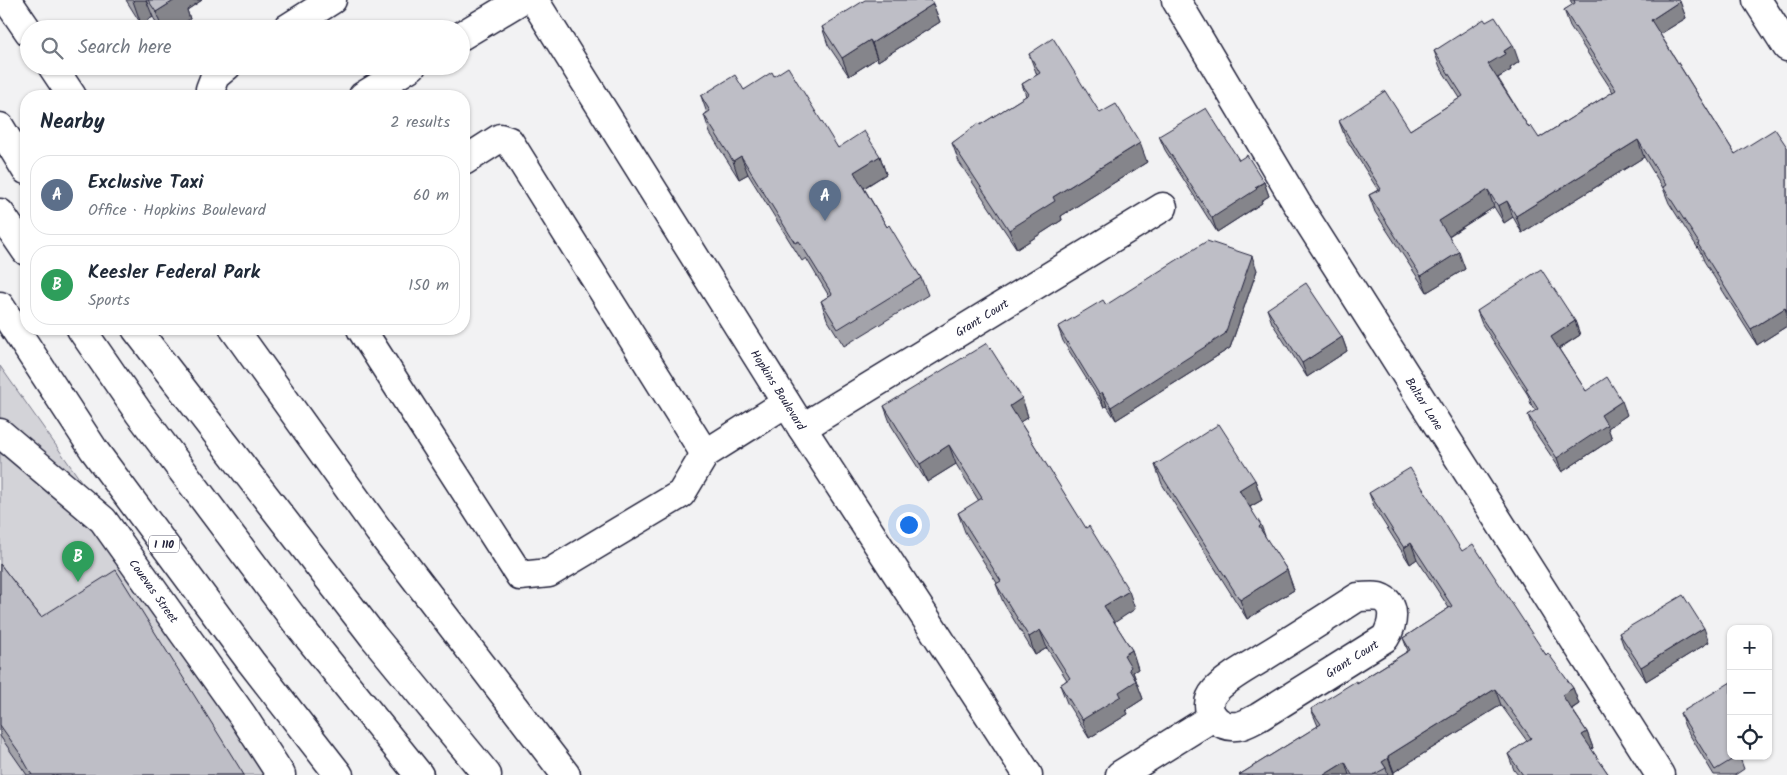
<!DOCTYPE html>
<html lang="en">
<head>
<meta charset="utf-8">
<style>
	:root { --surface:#fff; --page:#f2f2f3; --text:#1f2937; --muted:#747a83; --line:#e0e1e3; --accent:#111827 }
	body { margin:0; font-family:Kalam,sans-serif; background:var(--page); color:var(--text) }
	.controls { position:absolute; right:15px; bottom:15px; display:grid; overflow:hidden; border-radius:10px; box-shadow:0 1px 4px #0004 }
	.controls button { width:45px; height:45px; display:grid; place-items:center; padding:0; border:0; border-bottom:1px solid var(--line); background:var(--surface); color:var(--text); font:25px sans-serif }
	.you { position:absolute; left:908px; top:524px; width:18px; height:18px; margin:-12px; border:4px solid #fff; border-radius:50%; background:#1a73e8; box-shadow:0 0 0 8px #1a73e833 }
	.badge { display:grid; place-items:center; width:32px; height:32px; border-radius:50%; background:var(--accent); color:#fff; font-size:16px; font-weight:700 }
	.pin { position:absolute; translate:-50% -41px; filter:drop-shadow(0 1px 2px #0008) }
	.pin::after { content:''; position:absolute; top:26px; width:18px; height:15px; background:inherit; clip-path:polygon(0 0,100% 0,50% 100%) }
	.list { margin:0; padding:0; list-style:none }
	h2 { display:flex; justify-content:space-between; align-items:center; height:65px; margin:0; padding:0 20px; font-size:21px }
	h2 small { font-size:16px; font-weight:400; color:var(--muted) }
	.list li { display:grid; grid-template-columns:32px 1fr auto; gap:15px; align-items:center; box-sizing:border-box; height:80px; margin:0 10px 10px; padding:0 10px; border:1px solid var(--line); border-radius:20px }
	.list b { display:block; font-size:19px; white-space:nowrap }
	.list p { margin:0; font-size:16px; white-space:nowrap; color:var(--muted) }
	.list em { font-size:16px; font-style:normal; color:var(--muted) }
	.icon { flex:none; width:28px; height:28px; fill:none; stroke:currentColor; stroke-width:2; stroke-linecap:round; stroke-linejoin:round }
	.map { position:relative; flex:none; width:1787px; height:775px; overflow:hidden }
	.search { position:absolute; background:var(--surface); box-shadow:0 1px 4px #0004; left:20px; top:20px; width:450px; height:55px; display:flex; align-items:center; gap:12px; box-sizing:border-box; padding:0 18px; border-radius:28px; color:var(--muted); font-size:19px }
	.panel { position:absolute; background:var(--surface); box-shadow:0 1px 4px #0004; left:20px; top:90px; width:450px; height:245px; border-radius:20px }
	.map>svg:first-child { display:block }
</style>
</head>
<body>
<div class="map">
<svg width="1787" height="775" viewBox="0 0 1787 775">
	<rect width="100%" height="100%" fill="#f2f2f3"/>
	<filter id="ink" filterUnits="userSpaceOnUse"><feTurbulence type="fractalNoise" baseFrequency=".02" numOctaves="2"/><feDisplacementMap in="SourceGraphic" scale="10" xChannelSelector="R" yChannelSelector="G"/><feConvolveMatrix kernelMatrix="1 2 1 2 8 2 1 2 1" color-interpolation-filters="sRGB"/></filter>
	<g filter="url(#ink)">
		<path fill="#d3d3d8" stroke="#7a7a8a" d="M0,366L288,775H0Z"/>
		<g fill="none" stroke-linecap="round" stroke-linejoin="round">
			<g stroke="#22223b" stroke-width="31">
				<g id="minor">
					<path id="s1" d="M534,0L802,428L1028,775"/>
					<path id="s2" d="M1176,0L1296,202L1660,775"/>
					<path d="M1757,0L1787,47"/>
					<path d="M286,29L332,0"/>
					<path d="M461,36L521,0"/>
					<path d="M214,96L210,89L215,76L227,66"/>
					<path d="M363,96L412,66"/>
					<path d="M464,161L500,138L509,141L705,454"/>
					<path d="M361,329L520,576L549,573L681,494L705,454L786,403"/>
					<path id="s3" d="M802,428L1163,207"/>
					<path id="s4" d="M0,433L103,520L242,715L281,775"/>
					<path d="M1358,597C1364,597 1373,596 1379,597C1398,603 1393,625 1385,638L1259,717C1253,720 1245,725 1238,726C1218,729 1199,709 1215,691C1226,678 1250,666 1265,656C1296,637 1327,617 1358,597Z"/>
					<path d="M1120,775L1213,717"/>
				</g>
			</g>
			<g stroke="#22223b" stroke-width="31">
				<path id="highway" d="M7,0L29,32
					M52,66L72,96
					M0,127L26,170
					M0,213L26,251
					M0,306L94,450L251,662L339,775
					M81,329L139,413L296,622L419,775
					M136,329L373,636L487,775
					M234,329L379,531L566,775"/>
			</g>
			<use href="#minor" stroke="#fff" stroke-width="28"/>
			<use href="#highway" stroke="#fff" stroke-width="28"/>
		</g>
		<path fill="#a3a3aa" stroke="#22223b" d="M126,0H202L187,10L190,19L175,29H160L153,17L141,24Z
			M1570,0H1679L1686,18L1660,34L1735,154L1787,147V326L1757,345L1704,261L1701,253L1669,203L1663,188L1644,157L1522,233L1513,217L1504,223L1494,207L1449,236L1465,269L1427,292L1375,212L1369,195L1378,190L1345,137L1339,121L1410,130L1460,98L1440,67L1434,51L1486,22L1519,62L1510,68L1511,70L1498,78L1529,128L1539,138L1613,92L1570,26L1564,10L1573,5Z
			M933,4L940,22L878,61L877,58L849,76L828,45L822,27Z
			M1029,54L1100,113L1147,162L1061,216L1062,220L1017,249L959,162L952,143L1026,96L1022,84L1037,75Z
			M774,76L838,148L880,156L886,174L864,188L887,227L921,278L928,295L844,346L827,319L821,301L829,296L806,258L802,261L748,174L739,179L710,133L704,115L707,113L701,96L744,90Z
			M1159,136L1239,160L1264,182L1269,196L1261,201L1262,203L1217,232L1165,150Z
			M1257,270L1230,348L1116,420L1107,406L1104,407L1063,341L1058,327L1106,305Z
			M1267,309L1342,337L1347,351L1307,377L1272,323Z
			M1477,311L1575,321L1580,335L1559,349L1586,391L1627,415L1608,428L1612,439L1562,472L1533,429L1528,415L1536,411L1531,404L1528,395L1482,324Z
			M1022,398L1028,417L1020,422L1135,609L1114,622L1132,650L1138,669L1133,672L1143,699L1126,710L1128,714L1089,738L1067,703L1060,685L1067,680L1047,648L1035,655L1003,602L996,584L997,583L965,532L958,513L979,501L956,464L927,482L891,425L884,406Z
			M1155,465L1255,480L1262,500L1250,507L1265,537L1287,570L1294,590L1247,619L1162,484Z
			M1369,493L1462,551L1573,688L1579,704L1572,709L1587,732L1593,748L1591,749L1609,775H1518L1514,770L1508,754L1527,741L1501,705L1394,772V774L1392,775H1239L1318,726L1311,709L1357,683L1408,651L1403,638L1449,608L1417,559L1410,564L1375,509Z
			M0,564L41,617L244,775H27L0,736Z
			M1619,633L1709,642L1646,681L1624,647Z
			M1680,713L1731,756H1742L1740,758L1744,769L1735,775H1714L1685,727Z"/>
		<path fill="#85858b" stroke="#22223b" d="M134,0H146L153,17L141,24L133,1Z
			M175,0H202L187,10L190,19L175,29H162L156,12Z
			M1680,1L1686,18L1657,36L1651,20Z
			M933,4L940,22L878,61L872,43Z
			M870,40L877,58L849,76L842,58Z
			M1513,45L1519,62L1510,68L1511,70L1494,80L1488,64L1504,51Z
			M1638,140L1644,157L1522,233L1516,216Z
			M1140,143L1147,162L1061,216L1062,220L1017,249L1009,230L1053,197Z
			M741,156L748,174L739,179L733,161Z
			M880,156L886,174L860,190L854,172Z
			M1264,182L1269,196L1261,201L1262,203L1217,232L1212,218Z
			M1488,190L1494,207L1445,238L1439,221Z
			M1507,201L1513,217L1504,223L1498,206Z
			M1459,252L1465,269L1427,292L1421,276Z
			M1252,256L1257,270L1230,348L1116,420L1111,407Z
			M1785,308L1787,314V326L1757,345L1751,329Z
			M1575,321L1580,335L1556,350L1551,337Z
			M1342,337L1347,351L1307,377L1302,363Z
			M1102,392L1107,406L1104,407L1099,394Z
			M1022,398L1028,417L1017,424L1010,406Z
			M1622,401L1627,415L1608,428L1612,439L1562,472L1557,458L1601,415Z
			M949,445L956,464L927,482L920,464Z
			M1255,480L1262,500L1246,509L1239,490Z
			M1261,525L1268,544L1259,527Z
			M1411,543L1417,559L1410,564L1404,548Z
			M1287,570L1294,590L1247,619L1240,600Z
			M1129,591L1135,609L1111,625L1104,606Z
			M1704,628L1709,642L1646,681L1641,667Z
			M1040,630L1047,648L1035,655L1029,637Z
			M1132,650L1138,669L1133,672L1143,699L1126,710L1128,714L1089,738L1082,720L1119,692L1124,655Z
			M1573,688L1579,704L1568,711L1562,695Z
			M1495,689L1501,705L1394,772L1388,756Z
			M1587,732L1593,748L1588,751L1582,735Z
			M1388,758L1394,774L1392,775H1388L1386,768L1382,762Z
			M1345,762L1349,775H1324Z"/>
		<path fill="#bebec6" stroke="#22223b" d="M148,0H175L156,12Z
			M865,0H931L933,4L872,43L870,40L842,58L822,27Z
			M1574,0H1679L1680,1L1651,20L1735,154L1775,129L1787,147V311L1785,308L1751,329L1698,244L1699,243L1663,187L1666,185L1638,140L1516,216L1507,201L1498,206L1488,190L1439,221L1459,252L1421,276L1369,195L1381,189L1339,121L1385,91L1410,130L1463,96L1434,51L1484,19L1486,22L1495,17L1513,45L1504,51L1505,54L1488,64L1529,128L1531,126L1539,138L1616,90L1564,10L1575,3Z
			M1053,38L1100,113L1116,104L1140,143L1053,197L1055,201L1009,230L952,143L979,123L980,125L1029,94L1022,84L1040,73L1029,54Z
			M788,67L838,148L864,131L880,156L854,172L887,227L889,225L921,278L838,329L821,301L832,294L799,241L795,243L741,156L733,161L704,115L710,111L701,96L735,75L744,90L772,72L774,76Z
			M1206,108L1239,160L1247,155L1264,182L1255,187L1257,189L1212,218L1159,136Z
			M1207,241L1252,256L1225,334L1111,407L1102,392L1099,394L1058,327L1103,300L1106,305Z
			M1541,269L1575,321L1551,337L1586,391L1607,377L1622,401L1601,415L1607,425L1557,458L1528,415L1538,409L1526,390L1528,389L1477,311Z
			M1306,283L1342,337L1302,363L1267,309Z
			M987,343L1022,398L1010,406L1086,528L1089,526L1129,591L1104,606L1132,650L1124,655L1131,667L1129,669L1136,681L1119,692L1121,696L1082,720L1060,685L1070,678L1040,630L1029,637L996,584L1001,581L958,513L982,498L949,445L920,464L884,406Z
			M1219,424L1255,480L1239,490L1261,525L1259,527L1287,570L1240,600L1155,465Z
			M1410,468L1462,551L1473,544L1546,655L1548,653L1573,688L1562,695L1587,732L1582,735L1609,775H1523L1508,754L1531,738L1495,689L1388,756V758L1382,762L1386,768L1373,775H1352L1345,762L1324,775H1239L1321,724L1311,709L1356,681L1357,683L1410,650L1403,638L1452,606L1411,543L1404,548L1369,493Z
			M0,564L41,617L116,570L244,775H32L19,752L0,725Z
			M1683,595L1704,628L1641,667L1619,633Z
			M1731,682V756H1738L1715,770L1680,713Z"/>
	</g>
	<g text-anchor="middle" stroke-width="4" stroke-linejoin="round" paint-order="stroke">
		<rect fill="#fff" stroke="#646476" stroke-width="1" x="149" y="535.5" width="30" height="17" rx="4"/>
		<g font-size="11" font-weight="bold" fill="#22223b">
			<text x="164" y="548">I 110</text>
		</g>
		<g font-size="12" fill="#22223b" stroke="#fff">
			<text dy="4" stroke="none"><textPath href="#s3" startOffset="211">Grant Court</textPath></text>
			<text dy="4" stroke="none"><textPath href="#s1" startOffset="460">Hopkins Boulevard</textPath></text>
			<text dy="4" stroke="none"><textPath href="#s2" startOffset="474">Baltar Lane</textPath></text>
			<text dy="4" stroke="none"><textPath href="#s4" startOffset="222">Couevas Street</textPath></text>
			<text transform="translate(1352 659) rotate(-32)" y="4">Grant Court</text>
		</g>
	</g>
</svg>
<div class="controls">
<button>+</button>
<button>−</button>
<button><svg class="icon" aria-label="locate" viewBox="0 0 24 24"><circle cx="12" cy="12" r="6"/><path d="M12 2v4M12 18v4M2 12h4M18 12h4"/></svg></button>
</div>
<div class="you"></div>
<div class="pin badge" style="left:825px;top:221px;background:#5c6f8a">A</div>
<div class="pin badge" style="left:78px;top:582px;background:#2e9e5b">B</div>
<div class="search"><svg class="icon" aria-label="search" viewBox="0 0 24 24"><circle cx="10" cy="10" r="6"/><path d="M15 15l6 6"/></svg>Search here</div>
<section class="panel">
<h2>Nearby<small>2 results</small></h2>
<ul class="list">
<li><span class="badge" style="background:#5c6f8a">A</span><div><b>Exclusive Taxi</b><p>Office · Hopkins Boulevard</p></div><em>60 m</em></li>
<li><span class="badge" style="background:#2e9e5b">B</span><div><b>Keesler Federal Park</b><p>Sports</p></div><em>150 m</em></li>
</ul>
</section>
</div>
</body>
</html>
